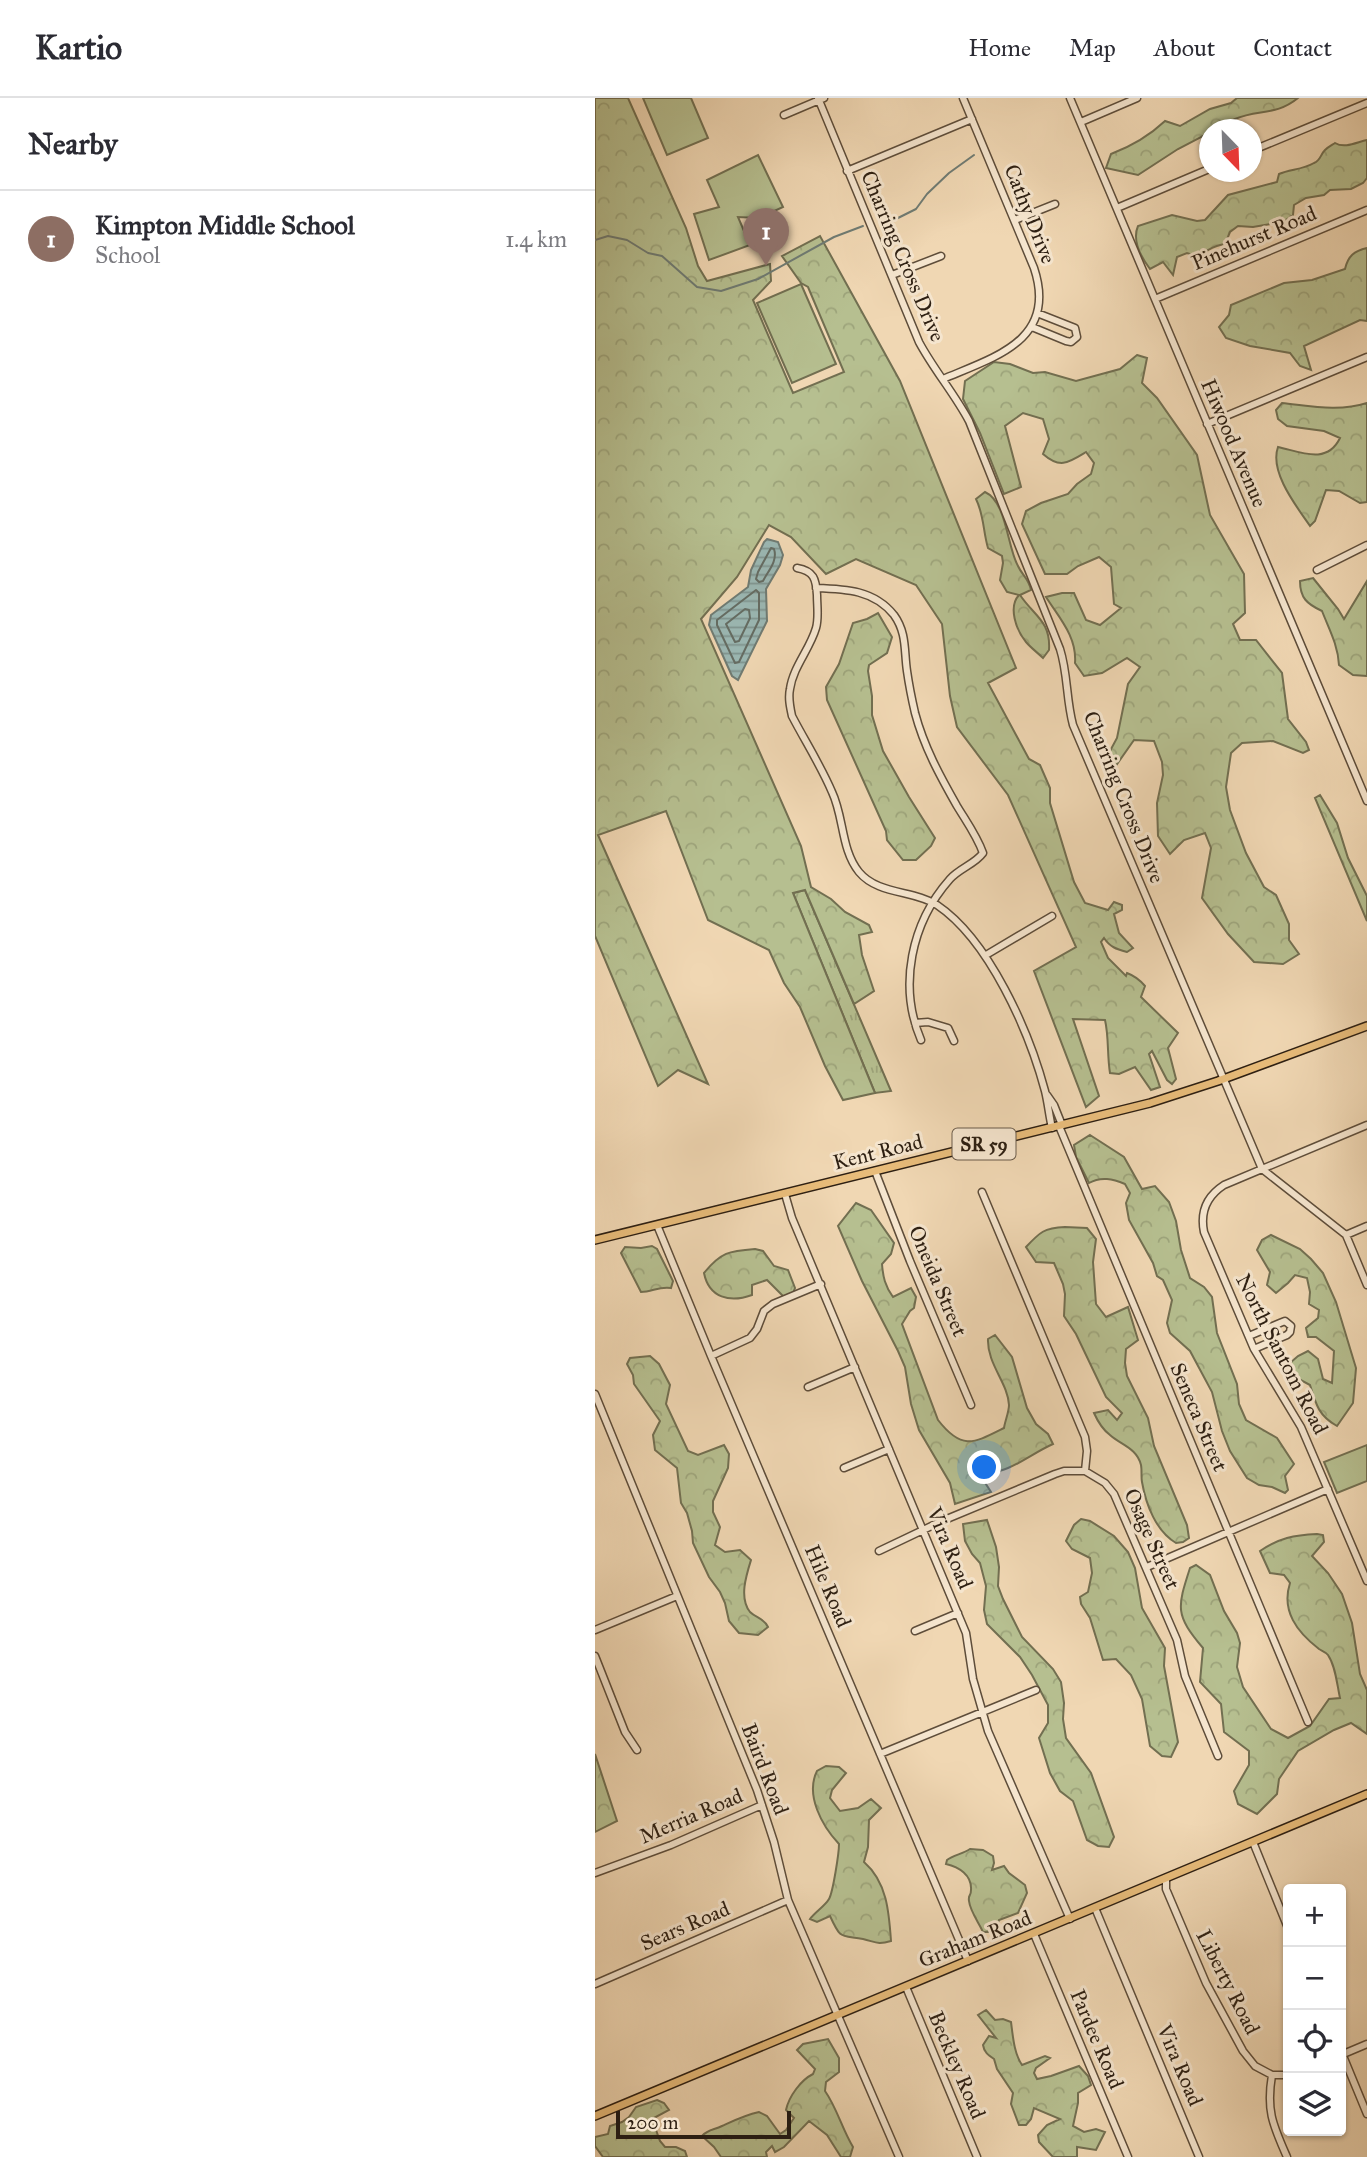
<!DOCTYPE html>
<html lang="en">
<head>
<meta charset="utf-8">
<style>
	:root { --surface:#fff; --page:#f7f7f7; --text:#2b2b33; --muted:#7c7c81; --line:#e1e1e2; --accent:#1a73e8 }
	body { margin:0; font-family:"IM FELL Great Primer",serif; background:var(--page); color:var(--text) }
	.controls { position:absolute; right:21px; bottom:21px; display:grid; overflow:hidden; border-radius:7px; box-shadow:0 2px 5px #0004 }
	.controls button { width:63px; height:63px; display:grid; place-items:center; padding:0; border:0; border-bottom:2px solid var(--line); background:var(--surface); color:var(--text); font:35px sans-serif }
	.compass { position:absolute; left:604px; top:21px; width:63px; height:63px; border-radius:50%; background:var(--surface); box-shadow:0 2px 5px #0004; rotate:157deg }
	.scale { position:absolute; left:21px; bottom:18px; width:175px; box-sizing:border-box; padding-left:7px; border:4px solid #2d1f12; border-top:0; font-size:19px; line-height:24px; white-space:nowrap; color:#2d1f12; -webkit-text-stroke:5px #f5e5ce; paint-order:stroke }
	.you { position:absolute; left:390px; top:1370px; width:24px; height:24px; margin:-18px; border:5px solid #fff; border-radius:50%; background:#1a73e8; box-shadow:0 0 0 10px #1a73e833 }
	.badge { display:grid; place-items:center; width:46px; height:46px; border-radius:50%; background:var(--accent); color:#fff; font-size:23px; font-weight:700 }
	.pin { position:absolute; translate:-50% -58px; filter:drop-shadow(0 2px 4px #0008) }
	.pin::after { content:''; position:absolute; top:37px; width:24px; height:21px; background:inherit; clip-path:polygon(0 0,100% 0,50% 100%) }
	.list { margin:0; padding:0; list-style:none }
	h2 { display:flex; justify-content:space-between; align-items:center; height:91px; margin:0; padding:0 28px; font-size:30px }
	h2 small { font-size:23px; font-weight:400; color:var(--muted) }
	.list li { display:grid; grid-template-columns:46px 1fr auto; gap:21px; align-items:center; box-sizing:border-box; height:98px; padding:0 28px; border-top:2px solid var(--line) }
	.list b { display:block; font-size:26px; white-space:nowrap }
	.list p { margin:0; font-size:23px; white-space:nowrap; color:var(--muted) }
	.list em { font-size:23px; font-style:normal; color:var(--muted) }
	.icon { flex:none; width:38px; height:38px; fill:none; stroke:currentColor; stroke-width:2; stroke-linecap:round; stroke-linejoin:round }
	.map { position:relative; flex:none; width:772px; height:2059px; overflow:hidden }
	header { display:flex; align-items:center; gap:42px; box-sizing:border-box; height:98px; padding:0 35px; background:var(--surface); border-bottom:2px solid var(--line) }
	header strong { font-size:33px }
	nav { display:flex; gap:38px; margin-inline-start:auto; font-size:24px }
	main { display:flex }
	aside { flex:1; background:var(--surface) }
	.map>svg:first-child { display:block }
</style>
</head>
<body>
<header>
<strong>Kartio</strong>
<nav><a>Home</a><a>Map</a><a>About</a><a>Contact</a></nav>
</header>
<main>
<aside>
<h2>Nearby<small></small></h2>
<ul class="list">
<li><span class="badge" style="background:#8d6e63">1</span><div><b>Kimpton Middle School</b><p>School</p></div><em>1.4 km</em></li>
</ul>
</aside>
<div class="map">
<svg width="772" height="2059" viewBox="0 0 772 2059">
	<defs>
		<pattern id="grass-tufts" width="24" height="20" patternUnits="userSpaceOnUse" patternTransform="scale(1.75)"><rect width="24" height="20" fill="#b6bf90"/><path d="M3 7l-1-3M5 7V3M7 7l1-3M15 17l-1-3M17 17v-4M19 17l1-3" fill="none" stroke="#9da47b"/></pattern>
		<pattern id="forest-crowns" width="20" height="18" patternUnits="userSpaceOnUse" patternTransform="scale(1.75)"><rect width="20" height="18" fill="#b6bf90"/><path d="M2 6a3 3 0 1 1 6 0M12 15a3 3 0 1 1 6 0" fill="none" stroke="#9da47b"/></pattern>
		<pattern id="water-rules" width="6" height="5" patternUnits="userSpaceOnUse" patternTransform="scale(1.75)"><rect width="6" height="5" fill="#9bb8b4"/><path d="M0 2.5h6" fill="none" stroke="#7f9591"/></pattern>
	</defs>
	<rect width="100%" height="100%" fill="#f0d7b3"/>
	<filter id="stains"><feTurbulence type="fractalNoise" baseFrequency=".00286" numOctaves="4"/><feColorMatrix values="0 0 0 0 .2 0 0 0 0 .09 0 0 0 0 .02 0 0 0 .5 -.17"/></filter>
	<radialGradient id="worn" r=".72"><stop offset=".6" stop-color="#630" stop-opacity="0"/><stop offset="1" stop-color="#630" stop-opacity=".3"/></radialGradient>
	<path fill="url(#grass-tufts)" stroke="#726f51" stroke-width="2" d="M210,792L296,993L280,995L198,795Z"/>
	<path fill="url(#forest-crowns)" stroke="#726f51" stroke-width="2" d="M0,0H33L91,130L103,168L112,183L175,166L176,183L158,202L198,295L249,274L213,189L206,185L187,158L225,138L305,283L421,570L393,585L434,661L445,667L455,690V705L479,784L490,805L513,812L519,804L527,807V812L519,816L524,835L538,850L532,854C521,851 515,849 509,840L506,844L513,860L531,878L532,875C540,878 545,882 550,888L546,899L583,935L573,950L581,981L577,986L572,982L557,953L554,956L565,989L556,992L540,969L524,976L515,975C512,957 514,939 510,922L478,921L504,998L491,1009L439,873L481,849L413,697L362,629L355,598L347,526L321,487L261,461L231,476L196,439L174,427L142,479L106,521L206,748L216,789L236,801L250,814L274,827L277,834L264,837L267,857L279,893L259,906L210,792L198,795L280,995L248,1002L230,968L205,909L189,885L174,852L113,822L71,713L3,737L113,986L83,972L63,988L0,838Z
		M642,0H703C681,18 663,11 640,21C631,25 625,32 614,32V35L583,51L543,77L511,70L516,56C537,48 553,39 570,23L585,28L615,11L636,5Z
		M772,42V80L768,85L756,91L735,92L729,97L711,100L699,107L698,117L688,124L658,129L643,128L635,134L630,146C618,147 612,154 601,158L592,155L582,159L578,177L568,164L555,171C546,159 537,142 543,128L577,117L602,123L610,122L633,97L682,84L684,76C695,71 707,72 719,65C726,62 725,57 730,52C733,49 737,47 740,45C750,51 762,44 772,42Z
		M772,150V223L765,222L709,248L716,272L705,268L695,255L655,248L631,240L624,229L634,217L636,207L689,185L717,182L750,171C753,158 759,153 772,150Z
		M542,257L552,260L547,285L562,300L602,357L615,417L649,476L650,515L638,526L645,542H661L687,575L693,621L711,644L714,652L708,655L678,643L647,645L636,655L631,689L635,712L651,755L669,789L681,797L694,826V842L704,856L688,866L659,864L633,836L607,800L616,750L610,735L589,742L575,756L563,738L562,705L568,677L567,664L559,643L539,642L520,669L508,666L522,640L533,586L545,569L532,560L507,575L489,578L480,565C482,539 465,521 451,499L467,495H479L491,522L505,527L526,510L519,506L516,469L504,459L483,468L472,476H450L427,426L431,413L446,405L473,396L482,386L496,376L499,365L491,354C473,365 465,371 448,356L454,341L448,321L428,315L410,328L426,389L409,396L385,335L368,301L370,283L399,264L415,266L438,275L450,274L481,283L525,271Z
		M687,305C716,308 744,314 772,305V404L765,405L744,393L731,392L720,423L715,428C702,409 674,374 683,349C706,354 732,367 745,340L729,333L692,328L683,321L681,312Z
		M390,394C412,404 412,449 423,468C427,477 434,481 436,492L425,497C439,518 456,523 454,552L448,560C443,555 436,550 431,544C421,532 413,509 424,497L412,494L405,482L408,465L407,458L393,450C388,433 389,417 381,401Z
		M718,480L743,511L749,521L772,483V578L758,577L744,567C743,547 734,531 727,513C712,506 705,500 705,483Z
		M283,515L297,539L292,555L274,567L273,573L277,598V617L288,653L314,699L340,740L336,748L321,762H308L292,742L291,733L232,602L231,589L244,566L258,525L272,521Z
		M725,697L742,725L753,760L772,798V823L720,700Z
		M495,1037L529,1059L547,1091L560,1088L574,1104L581,1123L586,1152L595,1180L609,1189L617,1199L622,1235L642,1286L644,1306L651,1322L682,1340L699,1366L690,1378L693,1392L690,1395L677,1389L664,1387L652,1380L635,1353L627,1333L617,1294L595,1253L575,1235L572,1225L577,1202L568,1182L562,1178L558,1165L534,1122L531,1105L535,1095L530,1086C518,1081 506,1078 494,1085L481,1059L479,1047Z
		M261,1105L276,1112L299,1145L296,1156L287,1166C288,1179 290,1188 298,1199L316,1190L321,1199L319,1210L315,1213L307,1226L343,1322C367,1353 379,1345 409,1330C410,1323 414,1314 414,1307C413,1285 392,1266 393,1241L400,1237L417,1259L432,1310L441,1326L453,1336L458,1346C442,1353 428,1364 413,1370C401,1375 398,1373 389,1383L396,1394L360,1406L355,1385L324,1332L316,1306L310,1269L303,1253L267,1183L243,1128Z
		M470,1129L492,1130L501,1141L498,1164L501,1206L511,1219L533,1209L543,1242L531,1251L530,1265L532,1278L553,1320L559,1348L592,1427L594,1440L588,1444L581,1445C561,1433 551,1407 547,1384C546,1379 547,1372 546,1367C542,1350 526,1347 515,1337C507,1331 503,1324 499,1315L513,1312L522,1322L527,1315L511,1299L481,1236L469,1218L470,1196L468,1186L459,1165L441,1164L431,1149C445,1134 449,1130 470,1129Z
		M676,1137L705,1151L716,1161L728,1175L741,1204L761,1270L758,1305L742,1328C724,1318 721,1307 715,1287L704,1281L693,1283L687,1272L703,1258L713,1253L723,1261L728,1281L737,1285L739,1253L721,1239H713L711,1230L723,1220L724,1212L714,1206L715,1194L712,1180L700,1177L693,1185L681,1195L672,1187L675,1174L662,1152L667,1142Z
		M57,1148L62,1151L78,1183L76,1190C64,1188 57,1194 46,1194L26,1155L30,1149L46,1150Z
		M160,1151L168,1153L179,1168L193,1172L200,1190L198,1195L189,1199L172,1182L157,1187V1197C135,1205 114,1200 109,1175C126,1154 134,1153 160,1151Z
		M55,1258L64,1266L75,1287L71,1306L93,1353L103,1357L129,1347L134,1356L133,1370L118,1403V1414L125,1429L120,1447L130,1454L145,1452L156,1462C151,1478 144,1500 155,1514C161,1520 169,1520 173,1529L163,1537L144,1535L134,1523L130,1505L125,1494L114,1479L98,1445L97,1433L92,1415L86,1405L82,1370L60,1352L58,1337L65,1323L39,1286L38,1277L32,1266L35,1260Z
		M486,1421L495,1423L519,1438L533,1454L540,1470L547,1510L570,1550L569,1568L583,1644L576,1659L567,1658L555,1648L547,1601L536,1577L521,1561L508,1562L495,1520L486,1506L485,1499L493,1494L497,1475L495,1460L477,1451L471,1443L479,1427Z
		M392,1422L401,1449L404,1469L403,1488L408,1501L427,1539L458,1571L466,1584L469,1605L468,1621L471,1640L496,1675L519,1739L514,1749L503,1748L492,1742L478,1703L465,1693L455,1675L444,1640L453,1625V1607L437,1577L425,1559L392,1526L389,1512L391,1488L385,1465L377,1456L370,1443L368,1426Z
		M722,1436L728,1437L729,1444L717,1458L733,1475L747,1496L757,1525L765,1576L772,1592V1636L756,1625L739,1632L703,1653L684,1681L682,1696L662,1716L643,1706L639,1693L654,1667V1653L629,1634L626,1606L605,1584L608,1550C580,1517 582,1510 595,1470L601,1467L615,1477L629,1513L642,1535L645,1545L642,1569L648,1589L676,1631L693,1640L715,1628L734,1601L745,1600C742,1587 741,1569 733,1557C731,1554 727,1553 724,1551C702,1534 686,1513 695,1485L689,1477L675,1475L665,1453C684,1440 699,1437 722,1436Z
		M0,1656L22,1723L0,1734Z
		M231,1668L244,1669L251,1675L237,1692L235,1700L245,1713L263,1710L276,1701L286,1710L274,1722L273,1749L269,1764C292,1784 294,1814 296,1843C282,1847 281,1844 268,1841C245,1837 246,1842 235,1818L222,1824L215,1821C220,1814 230,1808 234,1801C238,1794 244,1755 244,1746C227,1728 210,1697 222,1673Z
		M375,1751L388,1752L398,1758L399,1765L397,1772L409,1768L414,1775L430,1787L432,1795L423,1815L404,1822L402,1828L394,1834H388C384,1825 375,1813 374,1803C373,1796 376,1799 376,1792C377,1777 364,1769 351,1766L352,1762C358,1757 368,1756 375,1751Z
		M391,1912L400,1922L408,1921L416,1924C418,1939 419,1955 427,1967L450,1958L455,1960L441,1970L439,1975L442,1981L456,1978L484,1968L493,1978L496,1987L483,1995V2005L478,2028L489,2034L501,2031L510,2034L501,2052L482,2049V2059H458L444,2044L443,2037L452,2027L465,2021L439,2010L436,2021L431,2027H424L416,2006L418,1995L402,1971L399,1961C393,1957 389,1954 388,1947L394,1938L401,1940L383,1917Z
		M233,1941L244,1960V1974L231,1984L230,1993C242,2010 247,2031 258,2049L255,2059H246L232,2037L214,2023L189,2049L180,2054L177,2048L171,2054L172,2059H126L119,2049L107,2038C113,2031 119,2032 127,2028C140,2022 150,2017 164,2014L172,2018L185,2036L191,2032L199,2020L191,2012C194,1998 206,1982 218,1976L220,1971L202,1952L208,1946Z
		M62,2002L69,2005L74,2012L57,2021L65,2043L70,2049H81L90,2053L92,2059H8L0,2048V2039L13,2036L15,2028L27,2024L34,2019L41,2009Z"/>
	<path fill="#b6bf90" stroke="#726f51" stroke-width="2" d="M48,0H96L113,40L72,57Z
		M163,57L188,109L164,120L143,119L155,147L114,162L99,116L124,109L112,82Z
		M206,186L241,266L197,285L162,205Z
		M772,1347V1383L742,1395L729,1364Z"/>
	<path fill="url(#water-rules)" stroke="#6f7b73" stroke-width="2" d="M172,441L183,444L188,457L185,467L171,491L172,523L143,582L137,578L114,527L116,517L153,489L156,472L169,444Z"/>
	<g fill="none" stroke-linecap="round" stroke-linejoin="round">
		<path stroke="#646c63" stroke-width="2" d="M176,450L179,451C183,463 173,473 168,483L164,484L161,481L163,474Z
			M161,492L164,495V522L144,564L140,565L122,527V522Z
			M150,511L154,512L155,520L144,543L140,544L131,526Z"/>
		<path stroke="#6f7b73" stroke-width="2" d="M289,127L321,111L332,96L354,75L379,57
			M0,142L13,138L32,142L53,155L67,158L102,189L126,193L163,181L239,139L268,128"/>
		<g stroke="#5e4d3a" stroke-width="9">
			<path id="minor" d="M223,0L324,244C339,272 359,295 374,323L465,551C473,576 471,601 478,627L667,1071L751,1137L772,1187
				M475,0L772,703
				M189,17L229,0
				M486,24L542,0
				M656,53L772,5
				M252,73L377,21
				M522,110L614,71
				M420,122L460,106
				M297,177L346,158
				M560,201L772,112
				M437,229L471,243L476,244L482,239L480,230L442,215
				M348,281C400,259 463,242 439,170L368,0
				M612,326L772,259
				M202,470C219,473 221,481 222,497C222,508 224,520 221,530C215,551 198,569 195,591C193,600 195,609 197,618C210,643 226,668 237,694C249,719 246,752 264,774C283,797 319,792 342,807C394,842 434,933 450,993C453,1005 454,1017 457,1030
				M722,472L772,447
				M221,490C251,491 279,492 299,517C312,535 309,553 312,573C314,587 317,602 320,615C329,649 345,678 362,708C371,723 382,738 388,755C380,766 365,770 355,781C316,825 303,888 326,942
				M391,857L457,818
				M320,925L333,924L353,930L359,943
				M452,997L459,1007L467,1027
				M772,1027L629,1087C612,1098 605,1114 609,1134L659,1251L706,1329L772,1483
				M464,1028L713,1624
				M280,1073L315,1163L376,1307
				M387,1094L490,1339L492,1353L490,1373
				M190,1096L197,1120L371,1535L378,1581L393,1633L475,1821
				M62,1127L116,1258L373,1863
				M751,1137L772,1128
				M654,1238L685,1225L690,1223L696,1228L695,1234L692,1237L659,1251
				M116,1258L155,1240L162,1231L169,1213L178,1206L226,1186
				M213,1289L260,1269
				M0,1296L162,1692L179,1744L193,1802L304,2059
				M249,1370L294,1351
				M284,1453L347,1423L460,1376L469,1373H490L510,1385L519,1396L582,1542L590,1578L623,1658
				M552,1469L733,1391
				M0,1532L82,1498
				M320,1533L363,1515
				M0,1558L30,1634L42,1652
				M285,1656L441,1592
				M658,1744L693,1830
				M0,1775L76,1747L167,1707
				M571,1780V1791L611,1885L648,1953L660,1968L677,1977H693
				M500,1810L604,2059
				M439,1836L533,2059
				M0,1886L193,1802
				M311,1889L382,2059
				M746,1953L772,2016
				M746,1957L772,1946
				M677,1977C671,2013 678,2027 692,2059"/>
		</g>
		<g stroke="#2d1f12" stroke-width="10">
			<path id="major" d="M0,1142L555,1005L623,983L772,928
				M0,2018L772,1696"/>
		</g>
		<use href="#minor" stroke="#f5e5ce" stroke-width="6"/>
		<use href="#major" stroke="#e8bc7a" stroke-width="7"/>
	</g>
	<g text-anchor="middle" stroke-width="6" stroke-linejoin="round" paint-order="stroke">
		<rect fill="#f5e5ce" stroke="#695a4a" stroke-width="2" x="357.5" y="1030.5" width="63" height="31" rx="5"/>
		<g font-size="19" font-weight="bold" fill="#2d1f12">
			<text x="389" y="1053">SR 59</text>
		</g>
		<g font-size="21" fill="#2d1f12" stroke="#f5e5ce">
			<text transform="translate(435 116) rotate(68)" y="7">Cathy Drive</text>
			<text transform="translate(659 140) rotate(-23)" y="7">Pinehurst Road</text>
			<text transform="translate(308 158) rotate(67)" y="7">Charring Cross Drive</text>
			<text transform="translate(639 345) rotate(67)" y="7">Hiwood Avenue</text>
			<text transform="translate(529 699) rotate(68)" y="7">Charring Cross Drive</text>
			<text transform="translate(283 1054) rotate(-14)" y="7">Kent Road</text>
			<text transform="translate(343 1183) rotate(67)" y="7">Oneida Street</text>
			<text transform="translate(687 1256) rotate(63)" y="7">North Santom Road</text>
			<text transform="translate(604 1319) rotate(67)" y="7">Seneca Street</text>
			<text transform="translate(557 1441) rotate(66)" y="7">Osage Street</text>
			<text transform="translate(355 1450) rotate(67)" y="7">Vira Road</text>
			<text transform="translate(233 1488) rotate(67)" y="7">Hile Road</text>
			<text transform="translate(170 1671) rotate(69)" y="7">Baird Road</text>
			<text transform="translate(96 1718) rotate(-23)" y="7">Merria Road</text>
			<text transform="translate(90 1828) rotate(-23)" y="7">Sears Road</text>
			<text transform="translate(380 1841) rotate(-22)" y="7">Graham Road</text>
			<text transform="translate(633 1884) rotate(63)" y="7">Liberty Road</text>
			<text transform="translate(502 1941) rotate(67)" y="7">Pardee Road</text>
			<text transform="translate(362 1967) rotate(67)" y="7">Beckley Road</text>
			<text transform="translate(585 1967) rotate(67)" y="7">Vira Road</text>
		</g>
	</g>
	<rect width="100%" height="100%" filter="url(#stains)"/>
	<rect width="100%" height="100%" fill="url(#worn)"/>
</svg>
<div class="controls">
<button>+</button>
<button>−</button>
<button><svg class="icon" aria-label="locate" viewBox="0 0 24 24"><circle cx="12" cy="12" r="6"/><path d="M12 2v4M12 18v4M2 12h4M18 12h4"/></svg></button>
<button><svg class="icon" aria-label="layers" viewBox="0 0 24 24"><path d="M12 4l9 5-9 5-9-5zM3 14l9 5 9-5"/></svg></button>
</div>
<svg class="compass" viewBox="-18 -18 36 36"><path d="M0-13l5 13h-10z" fill="#e53935"/><path d="M0 13l5-13h-10z" fill="#7c7c81"/></svg>
<div class="scale">200 m</div>
<div class="you"></div>
<div class="pin badge" style="left:171px;top:168px;background:#8d6e63">1</div>
</div>
</main>
</body>
</html>
